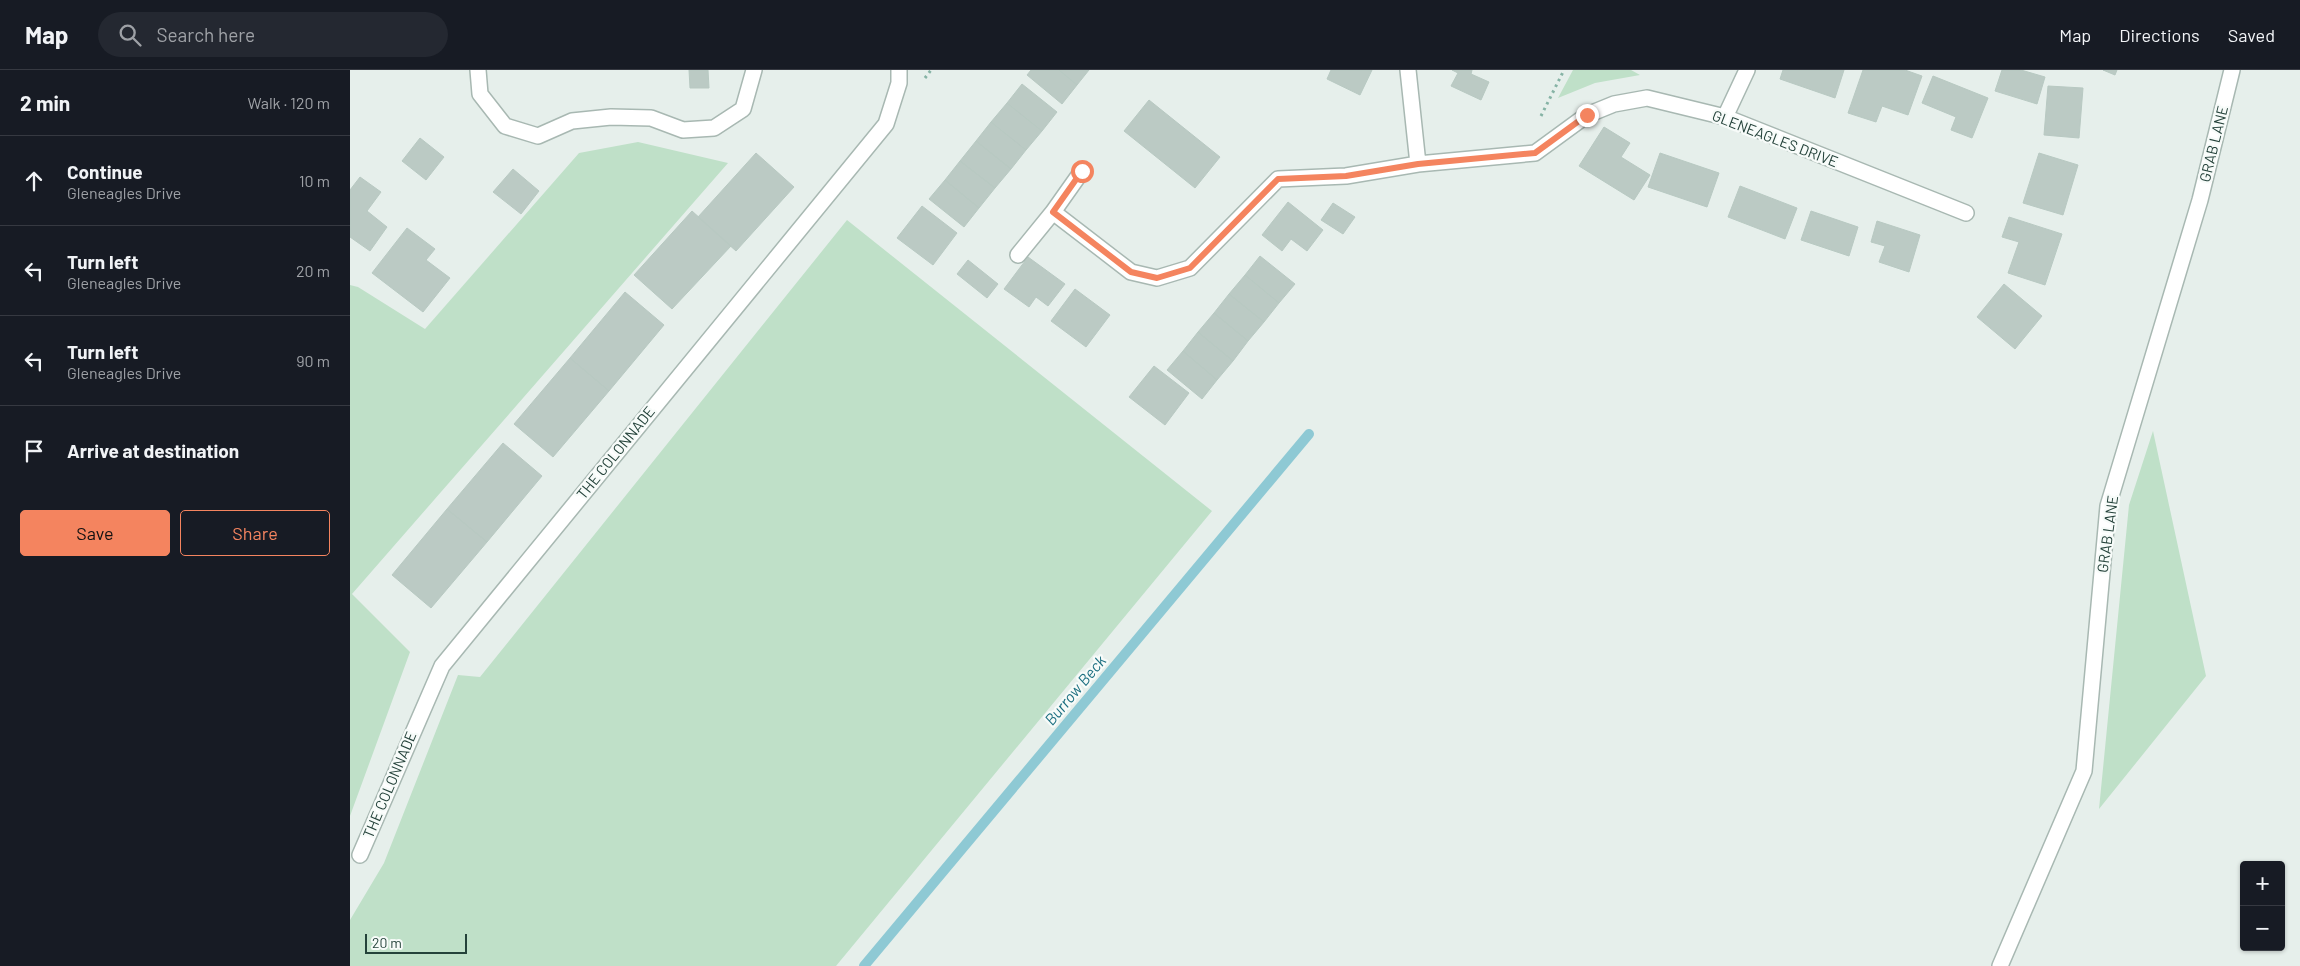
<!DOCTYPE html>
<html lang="en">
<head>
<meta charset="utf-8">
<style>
	:root { --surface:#171b24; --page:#242831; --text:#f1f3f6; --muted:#9ea1a6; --line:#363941; --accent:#f4845f }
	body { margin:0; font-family:Barlow,sans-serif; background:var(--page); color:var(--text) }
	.controls { position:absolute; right:15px; bottom:15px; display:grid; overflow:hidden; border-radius:5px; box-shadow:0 1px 4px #0004 }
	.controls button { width:45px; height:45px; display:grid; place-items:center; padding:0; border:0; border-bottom:1px solid var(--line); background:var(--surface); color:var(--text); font:25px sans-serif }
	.scale { position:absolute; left:15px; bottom:12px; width:102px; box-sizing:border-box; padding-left:5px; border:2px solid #24423a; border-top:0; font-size:14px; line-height:18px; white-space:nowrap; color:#24423a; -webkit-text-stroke:4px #f7fbf9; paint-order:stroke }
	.stop { position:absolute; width:15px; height:15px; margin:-11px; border:4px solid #f4845f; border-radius:50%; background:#fff }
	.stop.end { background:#f4845f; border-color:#fff; box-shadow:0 1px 5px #0008 }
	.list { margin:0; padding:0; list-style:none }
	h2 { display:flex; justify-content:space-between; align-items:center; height:65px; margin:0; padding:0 20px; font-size:21px }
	h2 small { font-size:16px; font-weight:400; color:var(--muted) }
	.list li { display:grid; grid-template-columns:32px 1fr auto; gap:15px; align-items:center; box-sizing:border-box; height:90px; padding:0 20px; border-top:1px solid var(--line) }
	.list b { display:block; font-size:19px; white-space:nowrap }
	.list p { margin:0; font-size:16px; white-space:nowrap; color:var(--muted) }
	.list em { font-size:16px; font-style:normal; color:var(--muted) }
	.actions { display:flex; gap:10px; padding:15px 20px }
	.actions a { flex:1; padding:11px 0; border:1px solid var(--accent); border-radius:5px; text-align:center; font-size:18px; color:var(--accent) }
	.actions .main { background:var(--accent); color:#111 }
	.icon { flex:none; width:28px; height:28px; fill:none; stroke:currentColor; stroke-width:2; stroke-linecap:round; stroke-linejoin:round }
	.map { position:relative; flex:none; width:1950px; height:896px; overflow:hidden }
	header { display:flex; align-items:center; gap:30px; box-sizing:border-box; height:70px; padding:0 25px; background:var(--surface); border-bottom:1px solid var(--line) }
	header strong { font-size:24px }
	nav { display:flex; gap:28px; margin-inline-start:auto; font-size:18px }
	.search { width:350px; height:45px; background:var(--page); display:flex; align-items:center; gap:12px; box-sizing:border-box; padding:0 18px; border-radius:28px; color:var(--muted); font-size:19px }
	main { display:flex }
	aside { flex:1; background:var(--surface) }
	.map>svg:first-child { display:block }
</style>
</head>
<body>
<header>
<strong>Map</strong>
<div class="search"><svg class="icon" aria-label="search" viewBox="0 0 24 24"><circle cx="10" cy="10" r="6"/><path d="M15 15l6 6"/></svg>Search here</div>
<nav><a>Map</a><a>Directions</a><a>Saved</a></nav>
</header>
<main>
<aside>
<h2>2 min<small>Walk · 120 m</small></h2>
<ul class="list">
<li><svg class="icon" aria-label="ahead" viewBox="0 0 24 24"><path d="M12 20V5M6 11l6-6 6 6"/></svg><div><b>Continue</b><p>Gleneagles Drive</p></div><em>10 m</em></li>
<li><svg class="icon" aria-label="left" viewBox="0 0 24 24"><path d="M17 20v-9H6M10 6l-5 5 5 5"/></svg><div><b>Turn left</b><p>Gleneagles Drive</p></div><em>20 m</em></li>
<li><svg class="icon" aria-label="left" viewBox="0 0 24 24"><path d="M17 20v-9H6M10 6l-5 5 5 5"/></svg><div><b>Turn left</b><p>Gleneagles Drive</p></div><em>90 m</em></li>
<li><svg class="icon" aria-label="arrive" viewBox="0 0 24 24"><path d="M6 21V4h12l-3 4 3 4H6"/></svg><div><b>Arrive at destination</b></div></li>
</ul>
<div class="actions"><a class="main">Save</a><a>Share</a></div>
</aside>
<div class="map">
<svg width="1950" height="896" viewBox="0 0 1950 896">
	<rect width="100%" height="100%" fill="#e6efeb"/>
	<path fill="#bfe0c8" d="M1223,0H1281L1290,5L1245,13L1208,28Z
		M288,72L378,93L2,524L60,582L0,746V215L8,217L75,259L229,83Z
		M497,150L862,441L486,896H0V850L34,793L108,605L130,607Z
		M1803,361L1856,606L1749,739L1779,435Z"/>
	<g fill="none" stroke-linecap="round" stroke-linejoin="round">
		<path stroke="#8ec9d4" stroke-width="10" d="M514,896L959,364"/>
	</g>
	<path fill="#bbcac4" stroke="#b8c9c2" d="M339,0H358L359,18H340Z
		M681,0H709L727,15L712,34L677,5Z
		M709,0H739L727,15Z
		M981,0H1022L1010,25L977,9Z
		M1102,0H1122L1121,4L1139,12L1131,30L1101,16L1108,3Z
		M1433,0H1494L1485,28L1430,9Z
		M1513,0H1555L1572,6L1558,45L1532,36L1526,52L1498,43Z
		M1652,0H1671L1695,7L1687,34L1645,21Z
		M1753,0H1767L1765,5Z
		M1583,6L1638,28L1622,68L1601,60L1606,47L1572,33Z
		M672,14L707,42L692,61L657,33Z
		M1698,16L1733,18L1729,68L1694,65Z
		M799,30L870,87L845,118L774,61Z
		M657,33L692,61L676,80L641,52Z
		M641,52L676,80L661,99L626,71Z
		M1254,57L1280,73L1271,87L1300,105L1284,130L1229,96Z
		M70,68L94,87L76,110L52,91Z
		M626,71L661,99L645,118L610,91Z
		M406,83L444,117L386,181L348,147Z
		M1310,83L1369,103L1357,137L1298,117Z
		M1689,83L1728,95L1713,145L1673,133Z
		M610,91L645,118L629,138L595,110Z
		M163,99L189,121L171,144L143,122Z
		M10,107L31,122L17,141L37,157L20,181L0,167V120Z
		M595,110L629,138L614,157L579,129Z
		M1390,116L1447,138L1435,169L1378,147Z
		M938,132L973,160L957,181L941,169L932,181L912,165Z
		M983,133L1005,147L993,164L971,150Z
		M572,136L607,163L583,195L547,168Z
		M342,141L381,176L322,239L284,205Z
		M1461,141L1508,157L1499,186L1451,170Z
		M1659,147L1712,164L1695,215L1658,203L1669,172L1652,167Z
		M1527,151L1570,165L1559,202L1529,192L1535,176L1521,172Z
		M57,158L85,179L76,190L100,208L73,242L22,203Z
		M910,186L945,214L929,233L895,205Z
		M678,187L715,214L698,236L686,227L679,237L654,219Z
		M618,190L648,214L637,228L607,204Z
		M895,205L929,233L914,252L879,224Z
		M1654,214L1692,246L1665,279L1627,247Z
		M725,219L760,245L736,277L701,251Z
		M275,222L314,255L259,321L220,288Z
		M879,224L914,252L898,271L864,243Z
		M864,243L898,271L883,291L848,262Z
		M848,262L883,291L867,310L833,281Z
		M833,281L867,310L852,329L817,300Z
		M220,288L259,321L203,387L164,354Z
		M804,296L839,323L815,355L779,327Z
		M153,373L192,406L137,472L97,439Z
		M97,439L137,472L81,538L42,505Z"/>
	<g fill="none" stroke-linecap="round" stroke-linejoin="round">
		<g stroke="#a8b8b2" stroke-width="18">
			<path id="minor" d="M128,0L130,24L155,56L188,66L222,51L261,47L301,48L333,60L364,58L393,39L404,0
				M1058,0L1068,94
				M1375,47L1397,0
				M703,142L732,101
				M668,185L703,142L781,202L807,208L840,198L928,109L996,106L1068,94L1185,83L1237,45L1264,34L1297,28L1375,47L1616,143
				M10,785L92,596L536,54L549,13V0
				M1650,896L1734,701L1758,436L1850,130L1882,0"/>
		</g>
		<path stroke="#86b3a5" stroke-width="3" stroke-dasharray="2.5 4" stroke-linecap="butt" d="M575,8L581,0
			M1191,46L1214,0"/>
		<use href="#minor" stroke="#fff" stroke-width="15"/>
	</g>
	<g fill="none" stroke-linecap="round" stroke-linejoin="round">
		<path stroke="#f4845f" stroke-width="6" d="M732,101L703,142L781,202L807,208L840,198L928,109L996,106L1068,94L1185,83L1237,45"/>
	</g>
	<g text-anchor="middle" stroke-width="4.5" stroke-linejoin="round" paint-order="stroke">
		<g font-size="15" fill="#24423a" stroke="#f7fbf9">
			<text transform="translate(1425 69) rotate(21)" y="5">GLENEAGLES DRIVE</text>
			<text transform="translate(1864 74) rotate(-76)" y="5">GRAB LANE</text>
			<text transform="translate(266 383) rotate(-51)" y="5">THE COLONNADE</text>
			<text transform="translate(1758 464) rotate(-82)" y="5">GRAB LANE</text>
			<text transform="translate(40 715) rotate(-67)" y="5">THE COLONNADE</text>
		</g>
		<g font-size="16" font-style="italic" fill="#1c6f80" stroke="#f7fbf9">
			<text transform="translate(725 620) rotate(-50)" y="6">Burrow Beck</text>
		</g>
	</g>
</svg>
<div class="controls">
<button>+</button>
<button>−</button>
</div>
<div class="scale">20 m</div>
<div class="stop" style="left:732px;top:101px"></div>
<div class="stop end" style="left:1237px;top:45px"></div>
</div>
</main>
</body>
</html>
